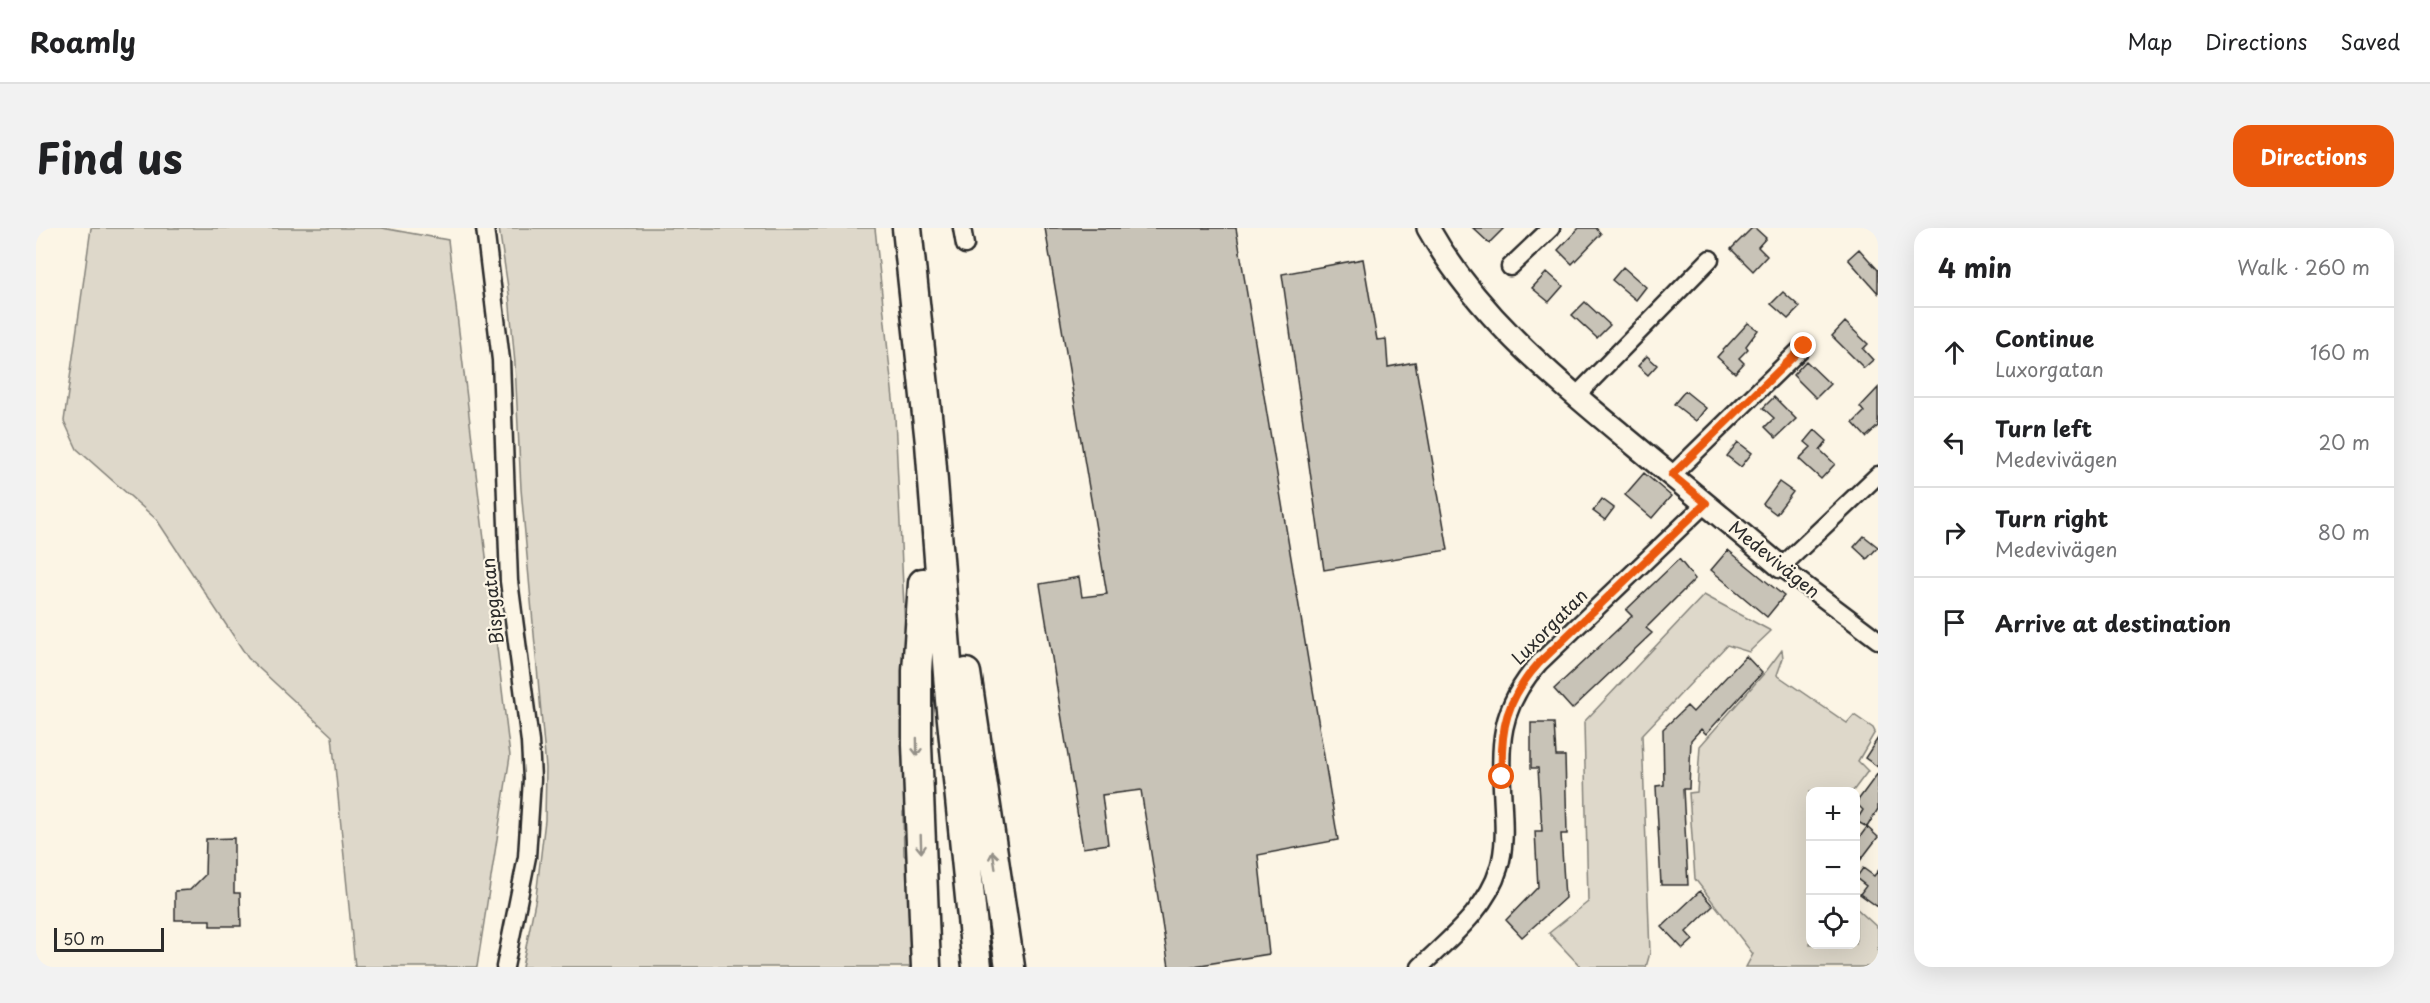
<!DOCTYPE html>
<html lang="en">
<head>
<meta charset="utf-8">
<style>
	:root { --surface:#fff; --page:#f2f2f2; --text:#202124; --muted:#757577; --line:#e0e0e0; --accent:#ea580c }
	body { margin:0; font-family:"Playpen Sans",sans-serif; background:var(--page); color:var(--text) }
	.controls { position:absolute; right:18px; bottom:18px; display:grid; overflow:hidden; border-radius:12px; box-shadow:0 6px 24px #0002 }
	.controls button { width:54px; height:54px; display:grid; place-items:center; padding:0; border:0; border-bottom:2px solid var(--line); background:var(--surface); color:var(--text); font:30px sans-serif }
	.scale { position:absolute; left:18px; bottom:15px; width:110px; box-sizing:border-box; padding-left:6px; border:3px solid #2b2b2b; border-top:0; font-size:16px; line-height:21px; white-space:nowrap; color:#2b2b2b; -webkit-text-stroke:4px #fcf5e5; paint-order:stroke }
	.stop { position:absolute; width:18px; height:18px; margin:-14px; border:4px solid #ea580c; border-radius:50%; background:#fff }
	.stop.end { background:#ea580c; border-color:#fff; box-shadow:0 2px 6px #0008 }
	.list { margin:0; padding:0; list-style:none }
	h2 { display:flex; justify-content:space-between; align-items:center; height:78px; margin:0; padding:0 24px; font-size:26px }
	h2 small { font-size:20px; font-weight:400; color:var(--muted) }
	.list li { display:grid; grid-template-columns:39px 1fr auto; gap:18px; align-items:center; box-sizing:border-box; height:90px; padding:0 24px; border-top:2px solid var(--line) }
	.list b { display:block; font-size:22px; white-space:nowrap }
	.list p { margin:0; font-size:20px; white-space:nowrap; color:var(--muted) }
	.list em { font-size:20px; font-style:normal; color:var(--muted) }
	.icon { flex:none; width:33px; height:33px; fill:none; stroke:currentColor; stroke-width:2; stroke-linecap:round; stroke-linejoin:round }
	.map { position:relative; flex:none; width:1842px; height:739px; overflow:hidden; border-radius:18px }
	header { display:flex; align-items:center; gap:36px; box-sizing:border-box; height:84px; padding:0 30px; background:var(--surface); border-bottom:2px solid var(--line) }
	header strong { font-size:28px }
	nav { display:flex; gap:33px; margin-inline-start:auto; font-size:21px }
	.intro { display:flex; align-items:center; justify-content:space-between; box-sizing:border-box; height:144px; padding:0 36px }
	h1 { margin:0; font-size:42px }
	.button { padding:15px 27px; border-radius:18px; background:var(--accent); color:#fff; font-size:21px; font-weight:700 }
	main { display:flex; gap:36px; padding:0 36px }
	aside { flex:1; background:var(--surface); border-radius:18px; box-shadow:0 6px 24px #0002 }
	.map>svg:first-child { display:block }
</style>
</head>
<body>
<header>
<strong>Roamly</strong>
<nav><a>Map</a><a>Directions</a><a>Saved</a></nav>
</header>
<div class="intro"><h1>Find us</h1><a class="button">Directions</a></div>
<main>
<div class="map">
<svg width="1842" height="739" viewBox="0 0 1842 739">
	<rect width="100%" height="100%" fill="#fcf5e5"/>
	<filter id="ink" filterUnits="userSpaceOnUse"><feTurbulence type="fractalNoise" baseFrequency=".0167" numOctaves="2"/><feDisplacementMap in="SourceGraphic" scale="12" xChannelSelector="R" yChannelSelector="G"/><feConvolveMatrix kernelMatrix="1 2 1 2 8 2 1 2 1" color-interpolation-filters="sRGB"/></filter>
	<g filter="url(#ink)">
		<path fill="#ded8ca" stroke="#84827a" stroke-width="1.5" d="M55,0H346L412,12L474,528L441,739H319L296,508L212,430L121,292L41,221L28,193Z
			M463,0H839L859,190L877,570L867,584L868,627L879,641L882,739H486L500,669L509,592L510,540L485,261L479,136L473,66Z
			M1668,367L1735,403L1713,424L1691,417L1606,507L1614,725L1610,739H1545L1513,705L1552,674L1548,494Z
			M1746,422L1747,430L1741,447L1811,495L1818,487L1837,500L1839,504L1822,533L1832,543L1817,563L1774,564V716H1820V680L1842,700V739H1710L1717,726L1659,651L1653,565L1661,564L1664,518L1731,442Z"/>
		<path fill="#c8c3b7" stroke="#2b2b2b" stroke-width="1.5" d="M1009,0H1200L1302,612L1222,627L1233,726L1152,739H1133L1105,562L1066,567L1072,616L1047,620L1004,356L1043,349L1046,369L1071,366Z
			M1437,0H1468L1453,15Z
			M1543,0H1560L1565,6L1536,36L1522,22Z
			M1716,0H1719L1730,10L1722,19L1731,28L1717,43L1695,21Z
			M1823,21L1842,42V65L1812,31Z
			M1327,31L1341,112L1350,111L1352,139L1379,134L1412,322L1288,342L1246,46Z
			M1587,39L1610,59L1600,72L1576,52Z
			M1511,44L1527,58L1513,74L1496,60Z
			M1747,64L1764,79L1752,91L1735,76Z
			M1549,74L1574,97L1561,110L1536,87Z
			M1809,94L1832,116L1827,121L1837,132L1828,140L1796,108Z
			M1712,95L1722,102L1710,118L1712,121L1703,130L1708,135L1699,145L1681,129Z
			M1611,128L1621,137L1612,147L1602,138Z
			M1770,133L1794,156L1780,170L1757,147Z
			M1842,160V198L1830,209L1817,195L1828,184L1824,179Z
			M1649,163L1670,180L1660,193L1638,176Z
			M1738,169L1760,191L1740,210L1729,199L1738,190L1727,180Z
			M1779,202L1791,213L1784,222L1799,236L1785,251L1763,231L1775,219L1769,214Z
			M1702,214L1716,225L1705,239L1691,228Z
			M1608,245L1635,268L1616,290L1589,267Z
			M1743,254L1757,264L1740,286L1727,276Z
			M1566,271L1578,280L1569,292L1557,283Z
			M1828,308L1842,319L1831,331L1818,319Z
			M1692,322L1748,368L1731,389L1675,342Z
			M1643,331L1659,351L1610,400L1616,405L1536,481L1518,461L1596,388L1590,382Z
			M1710,428L1726,445L1670,506L1665,501L1655,512L1653,561H1647L1652,657H1625L1620,558L1628,557L1627,501L1651,478L1657,484Z
			M1495,495H1518L1520,528H1529L1531,606H1525L1529,670L1486,709L1470,692L1502,659L1499,603H1506L1502,540H1495Z
			M1842,510V539L1829,530Z
			M1842,545V581L1831,599L1820,593L1827,582L1820,575Z
			M1831,599L1842,609L1820,638V614Z
			M198,610V665H204L205,698H174V692H139V663L154,662L169,647L170,611Z
			M1827,640L1838,648L1842,643V679L1824,666L1830,658L1820,650Z
			M1664,663L1677,678L1650,704L1657,712L1647,721L1626,699Z"/>
		<g fill="none" stroke-linecap="round" stroke-linejoin="round">
			<g stroke="#2b2b2b" stroke-width="21">
				<path id="minor" d="M449,0L465,132L473,353L494,514L496,551L491,629L469,739
					M926,0L929,17
					M1474,39L1515,0
					M1540,168L1674,31
					M1636,247L1768,118
					M1842,247L1745,339L1842,412
					M1384,739C1414,710 1451,681 1463,640C1469,620 1468,600 1467,580C1464,520 1460,483 1503,435L1670,275"/>
			</g>
			<g stroke="#2b2b2b" stroke-width="26">
				<path id="tertiary" d="M1392,0C1439,84 1511,144 1584,205C1638,250 1692,294 1745,339"/>
			</g>
			<g stroke="#2b2b2b" stroke-width="33">
				<path id="trunk" d="M871,0L894,215L914,472L941,739
					M887,355L881,443V517L890,739
					M930,445L974,739"/>
			</g>
			<use href="#minor" stroke="#fcf5e5" stroke-width="16"/>
			<use href="#tertiary" stroke="#fcf5e5" stroke-width="21"/>
			<use href="#trunk" stroke="#fcf5e5" stroke-width="28"/>
		</g>
		<defs><path id="oneway-shaft" d="M-6 0H5M1.5-3L5.5 0L1.5 3" fill="none" stroke-width="1.6" stroke-linecap="round" stroke-linejoin="round" transform="scale(1.5)"/></defs>
		<g stroke="#949088">
			<use href="#oneway-shaft" transform="translate(881 519) rotate(89)"/>
			<use href="#oneway-shaft" transform="translate(885 616) rotate(88)"/>
			<use href="#oneway-shaft" transform="translate(958 632) rotate(-99)"/>
		</g>
	</g>
	<g fill="none" stroke-linecap="round" stroke-linejoin="round" filter="url(#ink)">
		<path stroke="#ea580c" stroke-width="8" d="M1466,549C1464,501 1470,471 1503,435L1670,275L1636,247L1768,118"/>
	</g>
	<g text-anchor="middle" stroke-width="4.5" stroke-linejoin="round" paint-order="stroke">
		<g font-size="18" fill="#2b2b2b" stroke="#fcf5e5">
			<text transform="translate(1738 332) rotate(39)" y="6">Medevivägen</text>
			<text transform="translate(457 373) rotate(-96)" y="6">Bispgatan</text>
			<text transform="translate(1514 399) rotate(-45)" y="6">Luxorgatan</text>
		</g>
	</g>
</svg>
<div class="controls">
<button>+</button>
<button>−</button>
<button><svg class="icon" aria-label="locate" viewBox="0 0 24 24"><circle cx="12" cy="12" r="6"/><path d="M12 2v4M12 18v4M2 12h4M18 12h4"/></svg></button>
</div>
<div class="scale">50 m</div>
<div class="stop" style="left:1466px;top:549px"></div>
<div class="stop end" style="left:1768px;top:118px"></div>
</div>
<aside>
<h2>4 min<small>Walk · 260 m</small></h2>
<ul class="list">
<li><svg class="icon" aria-label="ahead" viewBox="0 0 24 24"><path d="M12 20V5M6 11l6-6 6 6"/></svg><div><b>Continue</b><p>Luxorgatan</p></div><em>160 m</em></li>
<li><svg class="icon" aria-label="left" viewBox="0 0 24 24"><path d="M17 20v-9H6M10 6l-5 5 5 5"/></svg><div><b>Turn left</b><p>Medevivägen</p></div><em>20 m</em></li>
<li><svg class="icon" aria-label="right" viewBox="0 0 24 24"><path d="M7 20v-9h11M14 6l5 5-5 5"/></svg><div><b>Turn right</b><p>Medevivägen</p></div><em>80 m</em></li>
<li><svg class="icon" aria-label="arrive" viewBox="0 0 24 24"><path d="M6 21V4h12l-3 4 3 4H6"/></svg><div><b>Arrive at destination</b></div></li>
</ul>
</aside>
</main>
</body>
</html>
